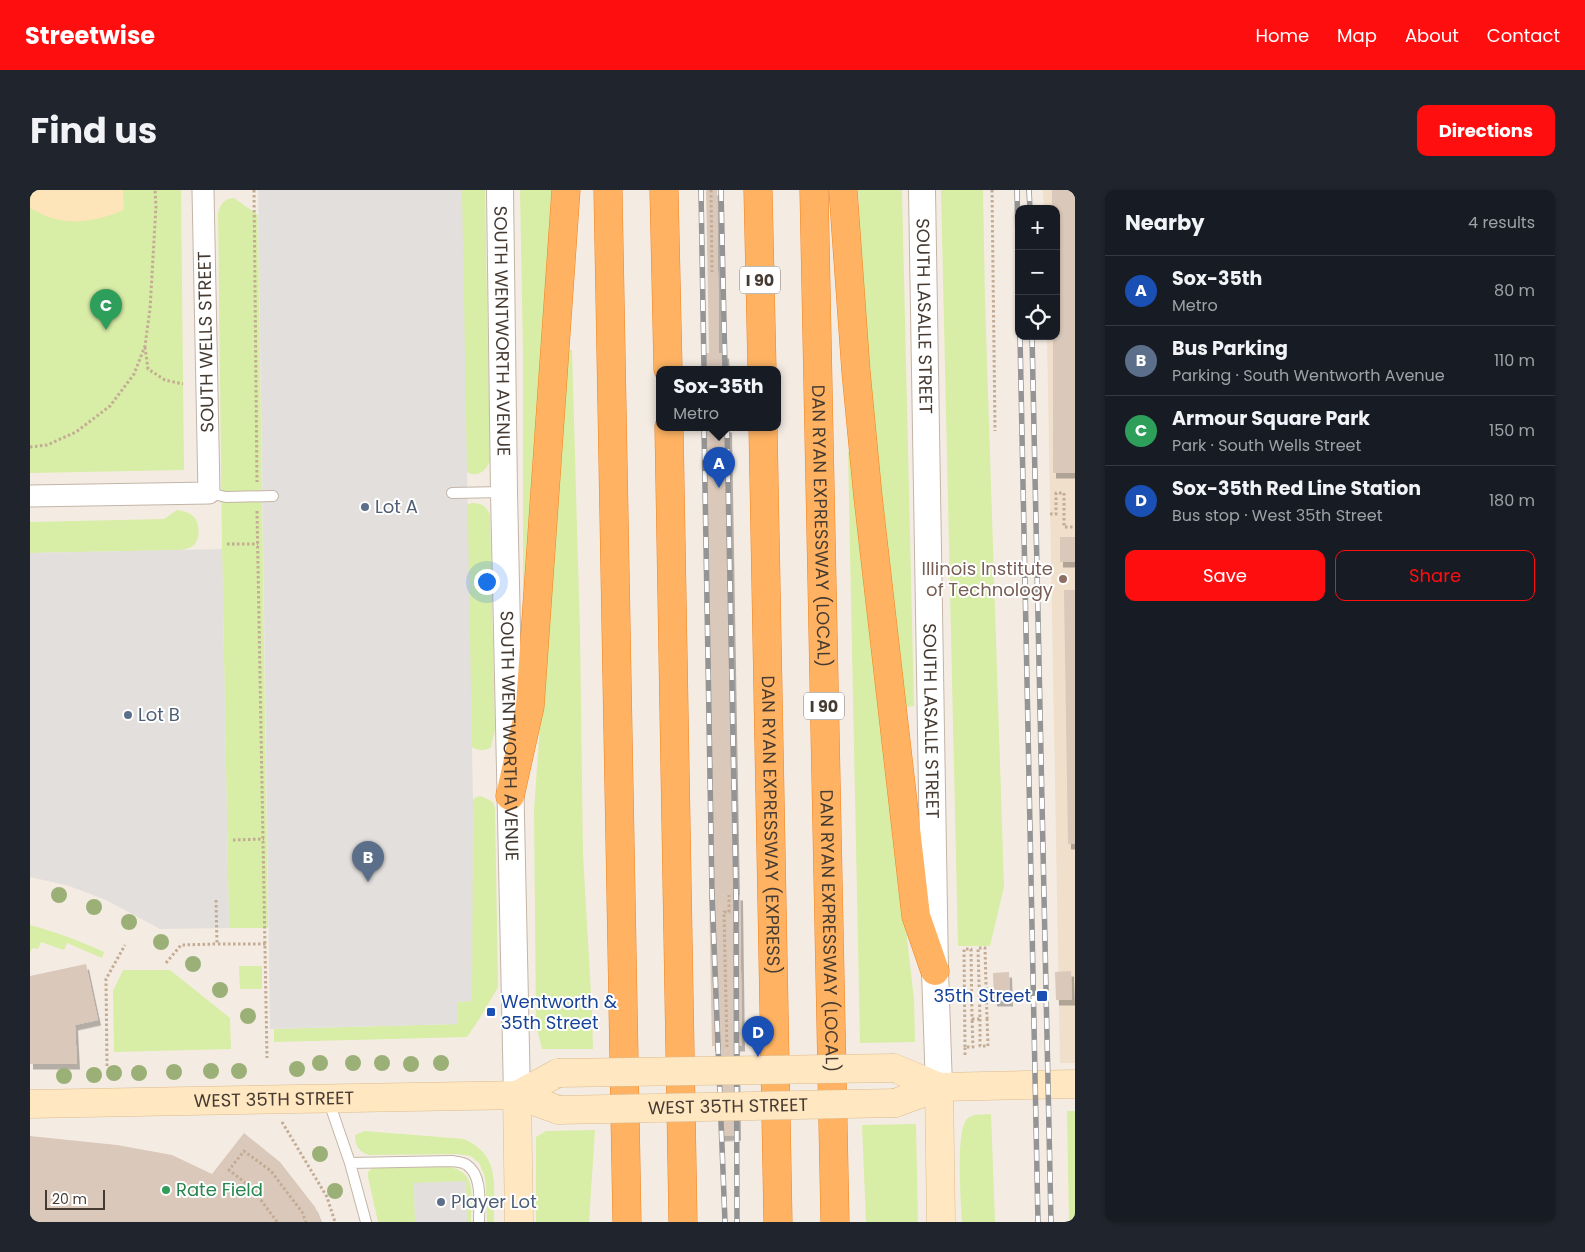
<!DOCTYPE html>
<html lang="en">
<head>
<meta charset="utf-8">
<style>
	:root { --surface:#171b24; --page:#20242c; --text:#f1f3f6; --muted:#9ea1a6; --line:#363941; --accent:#ff0e10 }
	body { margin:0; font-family:Poppins,sans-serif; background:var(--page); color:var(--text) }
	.controls { position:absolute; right:15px; top:15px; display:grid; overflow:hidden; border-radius:10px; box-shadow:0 1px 4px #0004 }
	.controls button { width:45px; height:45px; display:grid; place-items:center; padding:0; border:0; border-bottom:1px solid var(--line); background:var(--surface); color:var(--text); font:25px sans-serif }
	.scale { position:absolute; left:15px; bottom:12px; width:60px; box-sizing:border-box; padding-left:5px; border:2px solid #463b32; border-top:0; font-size:14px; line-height:18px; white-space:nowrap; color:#463b32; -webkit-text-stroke:4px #fff; paint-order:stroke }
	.you { position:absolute; left:456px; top:391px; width:18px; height:18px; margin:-12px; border:4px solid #fff; border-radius:50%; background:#1a73e8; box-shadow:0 0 0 8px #1a73e833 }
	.badge { display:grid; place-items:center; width:32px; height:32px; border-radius:50%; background:var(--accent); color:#fff; font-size:16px; font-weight:700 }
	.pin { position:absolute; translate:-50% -41px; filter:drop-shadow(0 1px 2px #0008) }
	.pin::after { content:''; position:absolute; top:26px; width:18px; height:15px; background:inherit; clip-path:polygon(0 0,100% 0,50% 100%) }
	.popup { position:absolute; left:626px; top:176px; width:125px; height:65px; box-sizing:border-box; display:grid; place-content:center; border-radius:10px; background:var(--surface); filter:drop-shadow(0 1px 4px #0005); font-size:16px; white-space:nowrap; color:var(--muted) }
	.popup b { font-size:19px; color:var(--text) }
	.popup::after { content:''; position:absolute; left:50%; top:100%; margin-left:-10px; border:10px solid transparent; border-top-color:var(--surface) }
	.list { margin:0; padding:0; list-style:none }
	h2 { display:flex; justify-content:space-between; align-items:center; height:65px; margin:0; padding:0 20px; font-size:21px }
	h2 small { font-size:16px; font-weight:400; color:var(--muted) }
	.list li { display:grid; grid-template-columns:32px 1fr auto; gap:15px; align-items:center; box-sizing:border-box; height:70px; padding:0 20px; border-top:1px solid var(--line) }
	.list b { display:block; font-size:19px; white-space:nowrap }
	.list p { margin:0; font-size:16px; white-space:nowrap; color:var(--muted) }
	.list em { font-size:16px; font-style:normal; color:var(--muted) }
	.actions { display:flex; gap:10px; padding:15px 20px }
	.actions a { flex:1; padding:11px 0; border:1px solid var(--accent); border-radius:10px; text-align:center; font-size:18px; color:var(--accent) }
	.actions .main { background:var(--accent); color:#fff }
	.icon { flex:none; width:28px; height:28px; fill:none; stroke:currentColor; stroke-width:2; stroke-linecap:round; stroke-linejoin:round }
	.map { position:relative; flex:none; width:1045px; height:1032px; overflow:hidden; border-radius:10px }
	header { display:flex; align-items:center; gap:30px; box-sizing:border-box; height:70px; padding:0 25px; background:var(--accent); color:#fff }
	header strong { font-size:24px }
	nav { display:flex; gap:28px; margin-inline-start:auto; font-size:18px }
	.intro { display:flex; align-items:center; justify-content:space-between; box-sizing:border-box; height:120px; padding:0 30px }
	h1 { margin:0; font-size:35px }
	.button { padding:12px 22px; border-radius:10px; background:var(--accent); color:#fff; font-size:18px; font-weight:700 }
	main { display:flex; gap:30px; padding:0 30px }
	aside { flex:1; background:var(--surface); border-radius:10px; box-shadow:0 1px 4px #0004 }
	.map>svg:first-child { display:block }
</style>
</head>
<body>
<header>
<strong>Streetwise</strong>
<nav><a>Home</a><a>Map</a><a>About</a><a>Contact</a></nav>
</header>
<div class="intro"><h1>Find us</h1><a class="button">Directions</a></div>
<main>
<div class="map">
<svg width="1045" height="1032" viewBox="0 0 1045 1032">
	<defs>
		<filter id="shadow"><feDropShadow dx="3" dy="5.5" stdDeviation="0" flood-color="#0004"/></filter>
	</defs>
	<rect width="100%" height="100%" fill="#f4ece3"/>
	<path fill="#efdfcb" d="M1013,0H1045V873H1030L1017,146H1026V19H1014Z"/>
	<path fill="#d8eda6" d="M0,0H151L154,280L0,283Z
		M427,0H455L460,271C455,283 445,289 434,280Z
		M490,0H523L493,406V164Z
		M828,0H872L884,516L874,517L836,160Z
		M911,0H953L955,110L974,697L960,756H928Z
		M204,8L228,25L238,738H199L192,359L188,23C191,13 194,9 204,8Z
		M534,160H542L550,442L553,664L562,822L563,859H512L506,835L504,620L528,280Z
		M823,261L845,472L884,809L885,852L830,853L818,262Z
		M442,313C452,313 455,316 460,324L465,540L461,557C453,562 447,561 439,555L435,315Z
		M147,320C153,321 158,322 163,326C170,332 171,349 163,356C160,358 155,359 151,360L0,363V332L134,329Z
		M451,606L463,612L465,618L468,797L450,828L437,847L244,852V839L428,834V812L441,811L443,610L446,607Z
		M0,735C26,742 50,751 74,762L72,768L37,753L34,760L11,752L8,759L2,758L0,763Z
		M209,776H232V799H210Z
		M93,780H140L200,828L201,859L84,862L83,801Z
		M1037,921H1045V1032H1039Z
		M961,924L965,1032H932C931,1014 925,937 938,928C945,923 954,925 961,924Z
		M886,934L888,1032H836L832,935Z
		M565,940L559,1032H506V947L516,941Z
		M335,941L434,949C472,966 463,997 464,1032H457L456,995L454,984L449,973L441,966L426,964L339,965C329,962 325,956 325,945Z
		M419,977C448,982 441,1008 441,1032H437L436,992L384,993L385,1032H348L338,987V982L342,978Z"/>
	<path fill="#fde4b9" d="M0,0H93L94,20C72,29 49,35 25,29C17,27 8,22 0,18Z"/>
	<path fill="#e3dfdc" d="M228,0H432L443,610L442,811L428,812V834L240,839Z
		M192,359L199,738L130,739L76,710L39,696L0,687V363Z
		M436,991L437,1032H385L384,993Z"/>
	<path fill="#dac8ba" filter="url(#shadow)" d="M676,0H687L689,163H696L697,179H672V163H679Z
		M1022,0H1045V283H1023V146H1026V19H1022Z
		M672,237H699L707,705H710L712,856H707L708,945L689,946L687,856H682L679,705H681Z
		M1030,347H1045V372H1030Z
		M1034,400H1045V654H1038Z
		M56,774L68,830L45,835L47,874H0V786Z
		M1041,781L1042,810H1026L1025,782Z
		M979,782L980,811H964L963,783Z
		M214,943L250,972L285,1017L291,1032H0V946L87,955L142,965L182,984Z"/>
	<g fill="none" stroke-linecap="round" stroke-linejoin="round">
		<g stroke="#c3b5a7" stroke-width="12">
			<path id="service" d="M179,303L196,307L243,306
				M422,303L473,302
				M298,909L320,973L336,1032
				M320,973L422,971C427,972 433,972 437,975C453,986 449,1014 449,1032"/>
		</g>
		<g stroke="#c3b5a7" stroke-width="23">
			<path id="minor" d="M0,306L179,303L173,0"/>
		</g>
		<g stroke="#c3b5a7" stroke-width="28">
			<g id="tertiary">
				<path id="s1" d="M470,0L474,302L487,905"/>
				<path id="s2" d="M892,0L905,781L909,897"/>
			</g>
		</g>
		<g stroke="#dcbc8e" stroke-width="29">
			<g id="secondary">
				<path d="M864,878L909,897"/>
				<path d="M909,897L911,1032"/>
				<path d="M487,905L489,1032"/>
				<path d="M487,905L528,883"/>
				<path d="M865,913L909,897L1045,894"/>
				<path id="s3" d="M0,914L487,905L529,920"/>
			</g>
		</g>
		<g stroke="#ef8321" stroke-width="29">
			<g id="motorway">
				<path d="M578,0L597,1032"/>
				<path d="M634,0L638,179"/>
				<path d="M728,0L732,179"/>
				<path id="s4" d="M784,0L805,1032"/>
				<path d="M813,0L826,182L838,307L886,726L905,781"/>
				<path d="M639,237L653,1032"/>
				<path id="s5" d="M733,237L748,1032"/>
				<path d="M480,606L500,516L536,0"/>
			</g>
		</g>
		<path stroke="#c3ab94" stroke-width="3" stroke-dasharray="2.5 2.5" stroke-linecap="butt" d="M224,0L227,292
			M681,0L682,82
			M962,0L965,241
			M115,157L118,179L135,190L153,194
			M0,257L17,255L46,242L80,216L104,184L115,156L120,119L126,16L125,0
			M227,321L237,868
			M1020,324H1026V303H1034V337H1045
			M197,354H228
			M203,650L234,649
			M186,710L187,754H236
			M136,773L151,755L187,754
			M950,829V856H958L957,828
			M697,857L694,722H699V705
			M935,857L934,759H941L942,829H950L948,758H955L957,828H961
			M935,865V857H943L942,829
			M77,876L76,789L95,755
			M252,932L297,1007L305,1032
			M247,1032L223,999L199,980L214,961L241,981L272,1022L276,1032"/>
		<use href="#service" stroke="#fff" stroke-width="10"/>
		<use href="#minor" stroke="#fff" stroke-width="21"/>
		<use href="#tertiary" stroke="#fff" stroke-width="26"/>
		<use href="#secondary" stroke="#ffe7c1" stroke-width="28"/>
		<use href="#motorway" stroke="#ffb362" stroke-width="28"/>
		<g stroke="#949494" stroke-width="5.5">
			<path id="rail" d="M671,0L674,179
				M691,0L695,179
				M987,0L989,103
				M999,0L1000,19
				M990,146L1008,1032
				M1002,146L1021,1032
				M674,237L682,704L695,1032
				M697,237L706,704L707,1032"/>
		</g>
		<use href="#rail" stroke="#fff" stroke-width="4" stroke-dasharray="11" stroke-linecap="butt"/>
		<g stroke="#dcbc8e" stroke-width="29" stroke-linecap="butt">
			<g id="secondary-bridge">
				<path d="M528,883L864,878"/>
				<path id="s6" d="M529,920L865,913"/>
			</g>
		</g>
		<use href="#secondary-bridge" stroke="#ffe7c1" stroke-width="28"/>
	</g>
	<g fill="#9bb077">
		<circle cx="29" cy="705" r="8"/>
		<circle cx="64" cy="717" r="8"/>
		<circle cx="99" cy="732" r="8"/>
		<circle cx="131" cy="752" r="8"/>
		<circle cx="163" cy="774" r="8"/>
		<circle cx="190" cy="800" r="8"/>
		<circle cx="218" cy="826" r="8"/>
		<circle cx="290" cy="873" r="8"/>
		<circle cx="323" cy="873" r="8"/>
		<circle cx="352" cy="873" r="8"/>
		<circle cx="411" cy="873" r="8"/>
		<circle cx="381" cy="874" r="8"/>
		<circle cx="267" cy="879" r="8"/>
		<circle cx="181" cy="881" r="8"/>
		<circle cx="209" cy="881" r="8"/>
		<circle cx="144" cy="882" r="8"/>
		<circle cx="84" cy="883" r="8"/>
		<circle cx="109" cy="883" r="8"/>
		<circle cx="64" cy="885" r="8"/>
		<circle cx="34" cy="886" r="8"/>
		<circle cx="290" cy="964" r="8"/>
		<circle cx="305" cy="1001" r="8"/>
	</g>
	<g fill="#5c6f8a" stroke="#fff" stroke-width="2">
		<circle cx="335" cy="317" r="5"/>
		<circle cx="98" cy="525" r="5"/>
		<circle cx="411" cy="1012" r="5"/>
	</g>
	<circle fill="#8d6e63" stroke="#fff" stroke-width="2" cx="1033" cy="389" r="5"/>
	<g fill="#1a4fb4" stroke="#fff" stroke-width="2">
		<rect x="1006" y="800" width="12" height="12" rx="2.5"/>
		<rect x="456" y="817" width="10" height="10" rx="2.5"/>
	</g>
	<circle fill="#2e9e5b" stroke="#fff" stroke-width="2" cx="136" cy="1000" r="5"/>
	<g text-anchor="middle" stroke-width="4" stroke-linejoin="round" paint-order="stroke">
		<g fill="#fff" stroke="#7e7670" stroke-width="1">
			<rect x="710" y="76.5" width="40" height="27" rx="4"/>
			<rect x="774" y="502.5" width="40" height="27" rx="4"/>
		</g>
		<g font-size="16" font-weight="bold" fill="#463b32">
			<text x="730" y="96">I 90</text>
			<text x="794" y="522">I 90</text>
		</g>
		<g font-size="18" fill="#463b32" stroke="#fff">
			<text dy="6" stroke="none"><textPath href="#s2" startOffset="126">SOUTH LASALLE STREET</textPath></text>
			<text dy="6" stroke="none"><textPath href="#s1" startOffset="141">SOUTH WENTWORTH AVENUE</textPath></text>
			<text transform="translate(176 152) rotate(-91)" y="6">SOUTH WELLS STREET</text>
			<text dy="6" stroke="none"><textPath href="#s4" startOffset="336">DAN RYAN EXPRESSWAY (LOCAL)</textPath></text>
			<text dy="6" stroke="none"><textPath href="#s2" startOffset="531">SOUTH LASALLE STREET</textPath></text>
			<text dy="6" stroke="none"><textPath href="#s1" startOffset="546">SOUTH WENTWORTH AVENUE</textPath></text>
			<text dy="6" stroke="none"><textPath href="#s5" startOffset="398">DAN RYAN EXPRESSWAY (EXPRESS)</textPath></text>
			<text dy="6" stroke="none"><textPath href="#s4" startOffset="741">DAN RYAN EXPRESSWAY (LOCAL)</textPath></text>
			<text dy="6" stroke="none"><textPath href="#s3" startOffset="244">WEST 35TH STREET</textPath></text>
			<text dy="6" stroke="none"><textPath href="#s6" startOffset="169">WEST 35TH STREET</textPath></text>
		</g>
		<g font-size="18" fill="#4e5e75" stroke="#fff" text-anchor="start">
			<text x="345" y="323">Lot A</text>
			<text x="108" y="531">Lot B</text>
			<text x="421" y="1018">Player Lot</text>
		</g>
		<g font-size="18" fill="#785e54" stroke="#fff" text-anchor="end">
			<text x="1023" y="385">Illinois Institute<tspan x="1023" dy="21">of Technology</tspan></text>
		</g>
		<g font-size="18" fill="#164399" stroke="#fff" text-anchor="end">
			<text x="1001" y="812">35th Street</text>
			<text x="471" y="818" text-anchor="start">Wentworth &amp;<tspan x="471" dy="21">35th Street</tspan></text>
		</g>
		<g font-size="18" fill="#27864d" stroke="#fff" text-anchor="start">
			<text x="146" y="1006">Rate Field</text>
		</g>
	</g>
</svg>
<div class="controls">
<button>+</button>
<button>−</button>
<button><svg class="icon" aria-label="locate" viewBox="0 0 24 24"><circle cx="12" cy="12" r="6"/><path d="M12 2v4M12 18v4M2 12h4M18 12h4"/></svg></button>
</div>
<div class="scale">20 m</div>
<div class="you"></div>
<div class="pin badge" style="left:689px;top:298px;background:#1a4fb4">A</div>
<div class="popup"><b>Sox-35th</b>Metro</div>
<div class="pin badge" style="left:338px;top:692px;background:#5c6f8a">B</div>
<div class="pin badge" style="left:76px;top:140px;background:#2e9e5b">C</div>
<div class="pin badge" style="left:728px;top:867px;background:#1a4fb4">D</div>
</div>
<aside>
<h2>Nearby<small>4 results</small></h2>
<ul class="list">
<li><span class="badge" style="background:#1a4fb4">A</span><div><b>Sox-35th</b><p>Metro</p></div><em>80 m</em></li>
<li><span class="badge" style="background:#5c6f8a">B</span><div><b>Bus Parking</b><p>Parking · South Wentworth Avenue</p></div><em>110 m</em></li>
<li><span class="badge" style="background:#2e9e5b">C</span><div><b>Armour Square Park</b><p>Park · South Wells Street</p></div><em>150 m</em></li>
<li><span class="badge" style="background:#1a4fb4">D</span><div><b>Sox-35th Red Line Station</b><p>Bus stop · West 35th Street</p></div><em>180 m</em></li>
</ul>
<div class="actions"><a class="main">Save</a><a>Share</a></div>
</aside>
</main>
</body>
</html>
